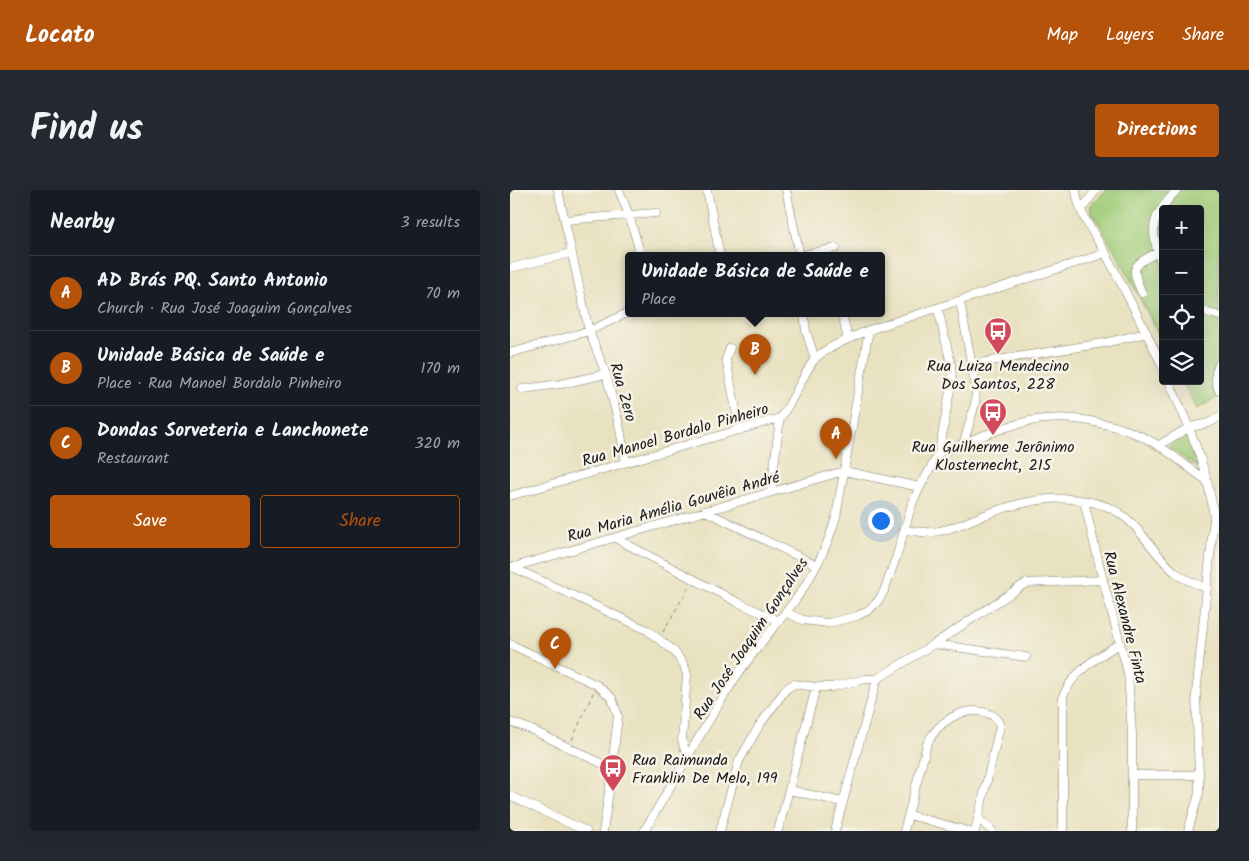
<!DOCTYPE html>
<html lang="en">
<head>
<meta charset="utf-8">
<style>
	:root { --surface:#171b24; --page:#242831; --text:#f1f3f6; --muted:#9ea1a6; --line:#363941; --accent:#b45309 }
	body { margin:0; font-family:Kalam,sans-serif; background:var(--page); color:var(--text) }
	.controls { position:absolute; right:15px; top:15px; display:grid; overflow:hidden; border-radius:5px; box-shadow:0 5px 20px #0002 }
	.controls button { width:45px; height:45px; display:grid; place-items:center; padding:0; border:0; border-bottom:1px solid var(--line); background:var(--surface); color:var(--text); font:25px sans-serif }
	.you { position:absolute; left:370px; top:330px; width:18px; height:18px; margin:-12px; border:4px solid #fff; border-radius:50%; background:#1a73e8; box-shadow:0 0 0 8px #1a73e833 }
	.badge { display:grid; place-items:center; width:32px; height:32px; border-radius:50%; background:var(--accent); color:#fff; font-size:16px; font-weight:700 }
	.pin { position:absolute; translate:-50% -41px; filter:drop-shadow(0 1px 2px #0008) }
	.pin::after { content:''; position:absolute; top:26px; width:18px; height:15px; background:inherit; clip-path:polygon(0 0,100% 0,50% 100%) }
	.popup { position:absolute; left:115px; top:62px; width:260px; height:65px; box-sizing:border-box; display:grid; place-content:center; border-radius:5px; background:var(--surface); filter:drop-shadow(0 1px 4px #0005); font-size:16px; white-space:nowrap; color:var(--muted) }
	.popup b { font-size:19px; color:var(--text) }
	.popup::after { content:''; position:absolute; left:50%; top:100%; margin-left:-10px; border:10px solid transparent; border-top-color:var(--surface) }
	.list { margin:0; padding:0; list-style:none }
	h2 { display:flex; justify-content:space-between; align-items:center; height:65px; margin:0; padding:0 20px; font-size:21px }
	h2 small { font-size:16px; font-weight:400; color:var(--muted) }
	.list li { display:grid; grid-template-columns:32px 1fr auto; gap:15px; align-items:center; box-sizing:border-box; height:75px; padding:0 20px; border-top:1px solid var(--line) }
	.list b { display:block; font-size:19px; white-space:nowrap }
	.list p { margin:0; font-size:16px; white-space:nowrap; color:var(--muted) }
	.list em { font-size:16px; font-style:normal; color:var(--muted) }
	.actions { display:flex; gap:10px; padding:15px 20px }
	.actions a { flex:1; padding:11px 0; border:1px solid var(--accent); border-radius:5px; text-align:center; font-size:18px; color:var(--accent) }
	.actions .main { background:var(--accent); color:#fff }
	.icon { flex:none; width:28px; height:28px; fill:none; stroke:currentColor; stroke-width:2; stroke-linecap:round; stroke-linejoin:round }
	.map { position:relative; flex:none; width:709px; height:641px; overflow:hidden; border-radius:5px }
	header { display:flex; align-items:center; gap:30px; box-sizing:border-box; height:70px; padding:0 25px; background:var(--accent); color:#fff }
	header strong { font-size:24px }
	nav { display:flex; gap:28px; margin-inline-start:auto; font-size:18px }
	.intro { display:flex; align-items:center; justify-content:space-between; box-sizing:border-box; height:120px; padding:0 30px }
	h1 { margin:0; font-size:35px }
	.button { padding:12px 22px; border-radius:5px; background:var(--accent); color:#fff; font-size:18px; font-weight:700 }
	main { display:flex; gap:30px; padding:0 30px }
	aside { flex:1; background:var(--surface); border-radius:5px; box-shadow:0 5px 20px #0002 }
	.map>svg:first-child { display:block }
</style>
</head>
<body>
<header>
<strong>Locato</strong>
<nav><a>Map</a><a>Layers</a><a>Share</a></nav>
</header>
<div class="intro"><h1>Find us</h1><a class="button">Directions</a></div>
<main>
<aside>
<h2>Nearby<small>3 results</small></h2>
<ul class="list">
<li><span class="badge">A</span><div><b>AD Brás PQ. Santo Antonio</b><p>Church · Rua José Joaquim Gonçalves</p></div><em>70 m</em></li>
<li><span class="badge">B</span><div><b>Unidade Básica de Saúde e</b><p>Place · Rua Manoel Bordalo Pinheiro</p></div><em>170 m</em></li>
<li><span class="badge">C</span><div><b>Dondas Sorveteria e Lanchonete</b><p>Restaurant</p></div><em>320 m</em></li>
</ul>
<div class="actions"><a class="main">Save</a><a>Share</a></div>
</aside>
<div class="map">
<svg width="709" height="641" viewBox="0 0 709 641">
	<rect width="100%" height="100%" fill="#f7f3e8"/>
	<filter id="ink" filterUnits="userSpaceOnUse"><feTurbulence type="fractalNoise" baseFrequency=".02" numOctaves="2"/><feDisplacementMap in="SourceGraphic" scale="10" xChannelSelector="R" yChannelSelector="G"/><feConvolveMatrix kernelMatrix="1 2 1 2 8 2 1 2 1" color-interpolation-filters="sRGB"/></filter>
	<filter id="wash" filterUnits="userSpaceOnUse"><feTurbulence type="fractalNoise" baseFrequency=".0096" numOctaves="4" result="noise"/><feDisplacementMap in="SourceGraphic" scale="20" xChannelSelector="R" yChannelSelector="G"/><feGaussianBlur stdDeviation="1.12" result="paint"/><feColorMatrix in="noise" values="0 0 0 0 0 0 0 0 0 0 0 0 0 0 0 0 0 1.4 0 .05"/><feComposite in="paint" operator="in"/></filter>
	<g filter="url(#wash)">
		<rect width="100%" height="100%" fill="#e9e2c1"/>
		<path fill="#a3ce7b" stroke="#60754c" d="M596,0H709V206L687,219L672,191H690V19H653V153L608,65L582,23L580,16Z
			M676,245L690,279L658,257Z"/>
	</g>
	<g filter="url(#ink)">
		<g fill="none" stroke-linecap="round" stroke-linejoin="round">
			<g stroke="#827f6e" stroke-width="9">
				<path id="minor" d="M48,0L79,141L96,184L109,234L116,272
					M109,0L119,25L131,66
					M197,0L210,66
					M276,0L290,66
					M566,0C568,25 586,45 597,66C616,103 636,140 653,178
					M571,20L586,0
					M55,30L146,23
					M288,66L326,58
					M653,77C647,63 640,40 647,26C652,16 660,8 667,0
					M0,78L62,63
					M632,103C620,76 622,76 648,62
					M450,111L466,198L465,214L454,252
					M690,120L709,126
					M294,124L296,141L305,169
					M332,124L338,149
					M220,158L216,169L230,240
					M0,163L79,141L119,122
					M463,174L594,153L637,143
					M709,174C704,184 705,191 709,201
					M659,191C678,235 699,280 704,328L686,505L689,585V603L678,641
					M12,199L51,194L96,184
					M649,255L680,237L699,233L709,227
					M429,263C459,251 488,238 520,231C560,223 615,234 649,256C665,266 680,279 696,290
					M261,301L270,228
					M0,306L270,228C284,210 291,188 304,170C312,159 345,146 359,140L596,63
					M574,311L593,390L618,483L622,544V641
					M195,321L306,375
					M395,340C406,341 417,344 429,341C443,339 458,331 472,326C514,310 554,301 598,317C628,329 642,364 666,383C675,390 686,394 696,398
					M105,348L227,412L269,431
					M2,377L137,440L164,461L174,475L177,485L172,550L174,557L179,565
					M0,378L334,281L410,297
					M275,422L293,430L318,433L347,426L359,420L368,411L374,401L386,368L402,314L410,297L429,263L442,189L441,174L428,119
					M0,454L87,495L102,508L108,526L99,602L93,641
					M424,454L516,467
					M0,532L20,539L101,578
					M623,585H689
					M279,600L332,612
					M0,606L76,641
					M399,625L458,641
					M469,629L482,641
					M134,641C166,589 194,535 228,484C246,458 267,434 286,409C304,384 318,355 326,327L359,140
					M210,641L229,571L249,536L276,499L284,494L306,497H322L355,489H367
					M268,641L306,497
					M325,641L367,489L424,454L516,393L593,390
					M394,641L417,554C427,533 452,515 477,523C484,525 488,529 490,536L465,641
					M553,641V506C564,480 587,468 610,453"/>
			</g>
			<path stroke="#827f6e" stroke-width="1" stroke-dasharray="4 4" stroke-linecap="butt" d="M153,442L180,395
				M62,550L84,501"/>
			<use href="#minor" stroke="#fff" stroke-width="8"/>
		</g>
	</g>
	<defs>
		<g id="bus-pin" transform="scale(1.4375)"><path d="M0 17L-7.5 6A9.5 9.5 0 1 1 7.5 6Z" fill="#d1495b" stroke="#f7f3e8"/><path d="M-5-6H5V4H4V6H2V4H-2V6H-4V4H-5ZM-3.5-4V0h7V-4ZM-3.5 1.2v1.5H-2V1.2ZM2 1.2v1.5H3.5V1.2Z" fill="#fff"/></g>
	</defs>
	<g fill-rule="evenodd">
		<use href="#bus-pin" x="488" y="141"/>
		<use href="#bus-pin" x="483" y="222"/>
		<use href="#bus-pin" x="103" y="578"/>
	</g>
	<g text-anchor="middle" stroke-width="5" stroke-linejoin="round" paint-order="stroke">
		<g font-size="16" fill="#1c1c1c" stroke="#f7f3e8">
			<text x="488" y="181">Rua Luiza Mendecino<tspan x="488" dy="18">Dos Santos, 228</tspan></text>
			<text x="483" y="262">Rua Guilherme Jerônimo<tspan x="483" dy="18">Klosternecht, 215</tspan></text>
			<text x="122" y="575" text-anchor="start">Rua Raimunda<tspan x="122" dy="18">Franklin De Melo, 199</tspan></text>
		</g>
		<g font-size="16" fill="#1c1c1c" stroke="#f7f3e8">
			<text transform="translate(114 202) rotate(74)" y="6">Rua Zero</text>
			<text transform="translate(165 244) rotate(-16)" y="6">Rua Manoel Bordalo Pinheiro</text>
			<text transform="translate(163 316) rotate(-16)" y="6">Rua Maria Amélia Gouvêia André</text>
			<text transform="translate(616 427) rotate(76)" y="6">Rua Alexandre Finta</text>
			<text transform="translate(240 448) rotate(-56)" y="6">Rua José Joaquim Gonçalves</text>
		</g>
	</g>
</svg>
<div class="controls">
<button>+</button>
<button>−</button>
<button><svg class="icon" aria-label="locate" viewBox="0 0 24 24"><circle cx="12" cy="12" r="6"/><path d="M12 2v4M12 18v4M2 12h4M18 12h4"/></svg></button>
<button><svg class="icon" aria-label="layers" viewBox="0 0 24 24"><path d="M12 4l9 5-9 5-9-5zM3 14l9 5 9-5"/></svg></button>
</div>
<div class="you"></div>
<div class="pin badge" style="left:326px;top:269px">A</div>
<div class="pin badge" style="left:245px;top:185px">B</div>
<div class="popup"><b>Unidade Básica de Saúde e</b>Place</div>
<div class="pin badge" style="left:45px;top:479px">C</div>
</div>
</main>
</body>
</html>
